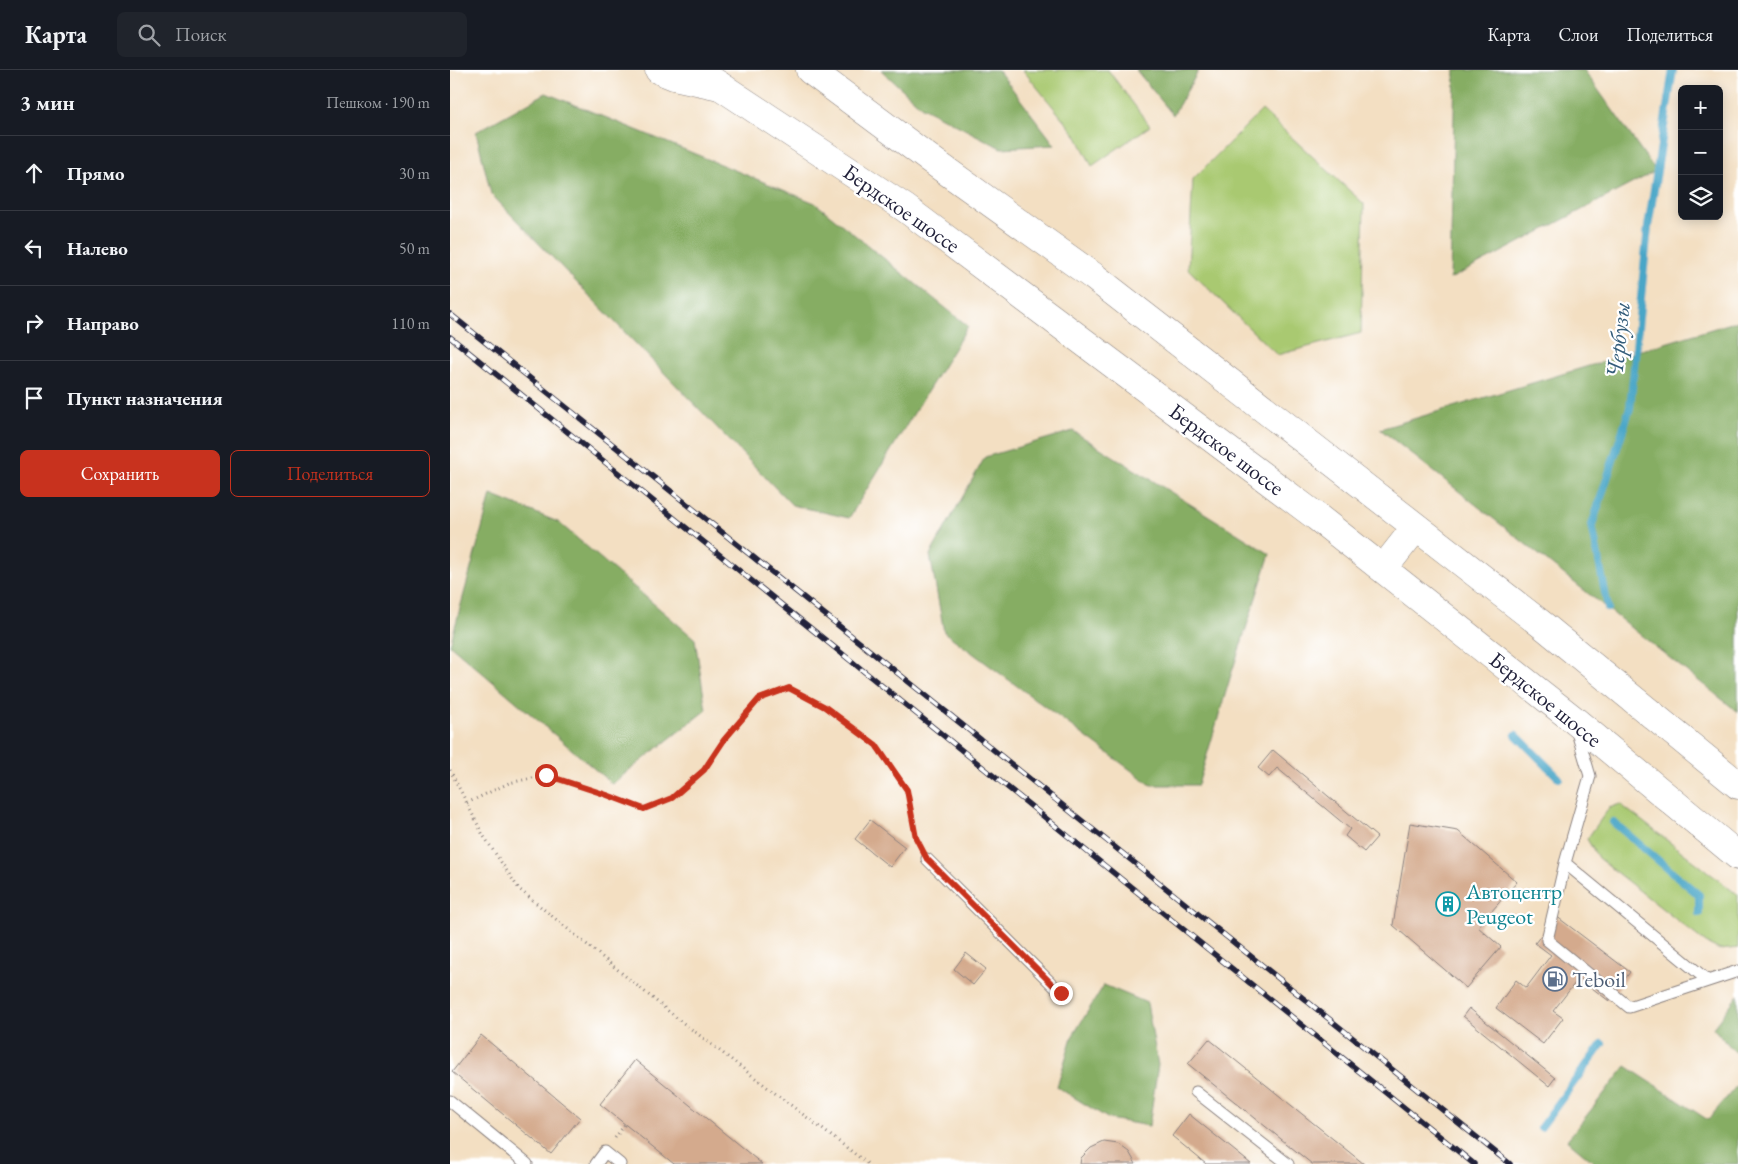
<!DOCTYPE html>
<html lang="ru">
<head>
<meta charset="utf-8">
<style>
	:root { --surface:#171b24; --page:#20242c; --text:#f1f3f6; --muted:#9ea1a6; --line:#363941; --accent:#c8321e }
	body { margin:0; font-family:"EB Garamond",serif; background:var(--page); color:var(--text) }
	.controls { position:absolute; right:15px; top:15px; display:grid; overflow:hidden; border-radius:8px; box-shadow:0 2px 12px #0003 }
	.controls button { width:45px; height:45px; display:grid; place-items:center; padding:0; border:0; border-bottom:1px solid var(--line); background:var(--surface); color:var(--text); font:25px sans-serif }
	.stop { position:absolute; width:15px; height:15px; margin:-11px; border:4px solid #c8321e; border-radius:50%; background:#fff }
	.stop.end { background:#c8321e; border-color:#fff; box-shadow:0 1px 5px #0008 }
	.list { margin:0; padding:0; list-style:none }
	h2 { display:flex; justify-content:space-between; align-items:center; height:65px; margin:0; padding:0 20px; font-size:21px }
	h2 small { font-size:16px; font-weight:400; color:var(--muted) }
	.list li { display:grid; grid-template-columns:32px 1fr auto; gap:15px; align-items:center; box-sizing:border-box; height:75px; padding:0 20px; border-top:1px solid var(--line) }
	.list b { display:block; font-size:19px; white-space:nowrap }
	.list em { font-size:16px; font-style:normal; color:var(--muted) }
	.actions { display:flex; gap:10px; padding:15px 20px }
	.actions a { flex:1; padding:11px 0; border:1px solid var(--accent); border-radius:8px; text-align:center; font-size:18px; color:var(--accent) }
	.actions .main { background:var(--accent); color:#fff }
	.icon { flex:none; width:28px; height:28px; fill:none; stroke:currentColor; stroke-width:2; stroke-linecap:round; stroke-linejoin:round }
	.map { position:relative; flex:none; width:1288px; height:1094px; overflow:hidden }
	header { display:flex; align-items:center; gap:30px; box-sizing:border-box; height:70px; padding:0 25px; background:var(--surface); border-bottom:1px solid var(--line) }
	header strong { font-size:24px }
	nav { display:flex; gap:28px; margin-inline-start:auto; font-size:18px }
	.search { width:350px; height:45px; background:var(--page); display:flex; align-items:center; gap:12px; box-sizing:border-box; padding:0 18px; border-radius:8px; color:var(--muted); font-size:19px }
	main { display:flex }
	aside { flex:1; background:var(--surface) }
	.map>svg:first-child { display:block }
</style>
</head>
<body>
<header>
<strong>Карта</strong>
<div class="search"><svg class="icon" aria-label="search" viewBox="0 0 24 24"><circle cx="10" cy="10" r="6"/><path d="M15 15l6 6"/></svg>Поиск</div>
<nav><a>Карта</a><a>Слои</a><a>Поделиться</a></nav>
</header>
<main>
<aside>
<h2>3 мин<small>Пешком · 190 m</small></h2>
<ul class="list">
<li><svg class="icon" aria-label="ahead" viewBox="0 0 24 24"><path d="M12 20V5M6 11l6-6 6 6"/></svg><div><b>Прямо</b></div><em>30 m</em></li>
<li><svg class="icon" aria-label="left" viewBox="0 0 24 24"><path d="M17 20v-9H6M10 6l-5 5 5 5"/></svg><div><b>Налево</b></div><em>50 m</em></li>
<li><svg class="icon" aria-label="right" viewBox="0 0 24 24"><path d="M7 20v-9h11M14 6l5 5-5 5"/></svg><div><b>Направо</b></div><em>110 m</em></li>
<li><svg class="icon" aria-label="arrive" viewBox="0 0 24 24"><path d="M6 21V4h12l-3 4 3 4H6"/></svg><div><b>Пункт назначения</b></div></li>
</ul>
<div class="actions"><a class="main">Сохранить</a><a>Поделиться</a></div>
</aside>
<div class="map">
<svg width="1288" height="1094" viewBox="0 0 1288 1094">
	<rect width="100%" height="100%" fill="#fff"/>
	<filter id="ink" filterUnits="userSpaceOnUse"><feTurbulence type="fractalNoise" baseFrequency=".02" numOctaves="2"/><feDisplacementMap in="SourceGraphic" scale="10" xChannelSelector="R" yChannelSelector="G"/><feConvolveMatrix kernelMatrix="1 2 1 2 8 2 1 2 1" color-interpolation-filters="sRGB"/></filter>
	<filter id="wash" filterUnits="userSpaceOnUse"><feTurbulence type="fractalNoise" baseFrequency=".0096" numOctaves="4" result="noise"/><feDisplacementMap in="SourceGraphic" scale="20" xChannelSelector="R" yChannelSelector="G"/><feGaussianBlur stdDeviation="1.12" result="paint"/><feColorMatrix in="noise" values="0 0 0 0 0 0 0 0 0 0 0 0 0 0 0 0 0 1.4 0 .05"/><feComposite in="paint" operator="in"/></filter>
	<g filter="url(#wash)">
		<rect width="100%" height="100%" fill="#f3dfc2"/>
		<path fill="#a9c971" stroke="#667656" d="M573,0H658L700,56L642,96L626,65Z
			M812,40L914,134L911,263L827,285L738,199L743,109Z
			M1170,734L1288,825V878L1270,880L1256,873L1148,788L1137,769L1159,738Z"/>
		<path fill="#86ad63" stroke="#54684f" d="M431,0H548L605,75L551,78L472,37Z
			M686,0H749L723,45Z
			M1005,0H1134L1206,101L1000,209Z
			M96,23L365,133L518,256L399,448L342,435L41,124L26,62Z
			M1288,251V642L930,359Z
			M623,361L820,484L781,605L748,715H701L494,562L480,485L535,387Z
			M41,425L108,452L245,569L256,640L162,714L0,575Z
			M654,915L697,933L708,995L699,1056L659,1049L607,1017L622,967Z
			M1288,925V985L1263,958Z
			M1176,996L1258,1050L1288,1014V1094H1146L1117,1070Z"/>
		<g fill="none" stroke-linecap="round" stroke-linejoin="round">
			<path stroke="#49a6c7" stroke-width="8" d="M1158,538L1142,455L1180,338L1198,157L1223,0
				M1066,665L1109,708
				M1163,752L1249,825V843
				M1091,1057L1152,974"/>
		</g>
		<g id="blocks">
			<path fill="#d4aa8d" d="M823,680L927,767L914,782L895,766L900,759L827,698L819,707L808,698Z
				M420,750L455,777L440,797L405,769Z
				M960,753L1008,761L1067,812L1028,857L1051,877L1016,918L943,855Z
				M1106,846L1180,902L1159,931L1129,908L1103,941L1113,948L1093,974L1046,938L1066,910L1076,918L1101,885L1085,873Z
				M516,883L536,899L523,915L504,899Z
				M1019,938L1105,1008L1099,1016L1013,946Z
				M31,965L130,1048L101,1084L2,1002Z
				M759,969L914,1094H862L738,994Z
				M185,990L312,1094H224L150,1034Z
				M739,1044L745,1049L801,1094H756L722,1066Z
				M654,1072L668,1074L679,1082L686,1094H630L631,1088L641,1078Z"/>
		</g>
	</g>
	<g filter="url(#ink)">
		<use href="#blocks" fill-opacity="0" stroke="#8a807e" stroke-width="1"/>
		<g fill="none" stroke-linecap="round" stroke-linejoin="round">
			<g stroke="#8a807e" stroke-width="13">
				<path id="lane" d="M1126,659L1140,706L1115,793L1097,870L1179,937L1288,901
					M477,789L611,923
					M1115,793L1257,910
					M746,1022L838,1094
					M0,1031L77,1094
					M146,1094L155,1082L170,1094"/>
			</g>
			<g stroke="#8a807e" stroke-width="29">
				<path id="secondary" d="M209,0L224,6L270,16"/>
			</g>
			<g stroke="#8a807e" stroke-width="29">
				<path id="highway" d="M246,0L455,138L867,447L1124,650L1288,786
					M360,0L477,87L643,206L1095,557L1288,715
					M933,499L966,457"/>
			</g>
			<path stroke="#8a807e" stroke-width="3" stroke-dasharray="1 4" stroke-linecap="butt" d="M0,700L33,765L69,819L228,949L418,1094
				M17,733L59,713L96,705L157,725L194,739L222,728L254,700L274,670L309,629L339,618L375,637L425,675L457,720L466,768L469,773
				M165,1068L175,1054"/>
			<use href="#lane" stroke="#fff" stroke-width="11"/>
			<use href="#secondary" stroke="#fff" stroke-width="28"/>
			<use href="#highway" stroke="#fff" stroke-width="28"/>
			<g stroke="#22223b" stroke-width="5.5">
				<path id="rail" d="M0,244L1060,1094
					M0,267L1024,1094"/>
			</g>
			<use href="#rail" stroke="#fff" stroke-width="4" stroke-dasharray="11" stroke-linecap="butt"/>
		</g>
	</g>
	<g fill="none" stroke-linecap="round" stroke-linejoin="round" filter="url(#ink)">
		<path stroke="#c8321e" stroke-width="6" d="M96,705L157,725L194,739L222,728L254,700L274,670L309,629L339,618L375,637L426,675L457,720L466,768L477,789L611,923"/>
	</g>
	<defs>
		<g id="building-ring" transform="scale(1.25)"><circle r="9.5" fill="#fff" stroke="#0f9aa8" stroke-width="1.5"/><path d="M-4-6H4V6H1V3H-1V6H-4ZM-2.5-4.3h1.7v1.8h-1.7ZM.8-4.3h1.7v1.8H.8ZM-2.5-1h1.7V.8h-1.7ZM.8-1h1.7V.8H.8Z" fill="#0f9aa8"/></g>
		<g id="fuel-ring" transform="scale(1.25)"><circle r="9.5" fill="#fff" stroke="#5c6f8a" stroke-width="1.5"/><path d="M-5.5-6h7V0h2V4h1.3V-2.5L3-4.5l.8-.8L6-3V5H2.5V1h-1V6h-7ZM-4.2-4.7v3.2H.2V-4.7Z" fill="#5c6f8a"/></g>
	</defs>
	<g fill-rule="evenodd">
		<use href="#building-ring" x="998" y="834"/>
		<use href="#fuel-ring" x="1105" y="909"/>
	</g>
	<g text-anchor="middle" stroke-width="4.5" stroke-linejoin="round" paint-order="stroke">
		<g font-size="22" fill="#22223b" stroke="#fff">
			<text transform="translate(452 138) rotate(35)" y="8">Бердское шоссе</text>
			<text transform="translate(777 379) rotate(37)" y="8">Бердское шоссе</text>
			<text transform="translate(1096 629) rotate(39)" y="8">Бердское шоссе</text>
		</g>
		<g font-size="22" fill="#0d838f" stroke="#fff" text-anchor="start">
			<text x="1016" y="829">Автоцентр<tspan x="1016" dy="25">Peugeot</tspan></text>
		</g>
		<g font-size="22" fill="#4e5e75" stroke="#fff" text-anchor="start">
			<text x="1122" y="917">Teboil</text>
		</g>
		<g font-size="24" font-style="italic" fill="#345d7a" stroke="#fff">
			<text transform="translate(1168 270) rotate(-84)" y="8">Чербузы</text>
		</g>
	</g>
</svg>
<div class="controls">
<button>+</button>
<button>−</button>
<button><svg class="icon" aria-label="layers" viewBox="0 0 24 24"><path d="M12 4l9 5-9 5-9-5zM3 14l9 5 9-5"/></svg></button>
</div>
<div class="stop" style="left:96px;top:705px"></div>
<div class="stop end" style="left:611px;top:923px"></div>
</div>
</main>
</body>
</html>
